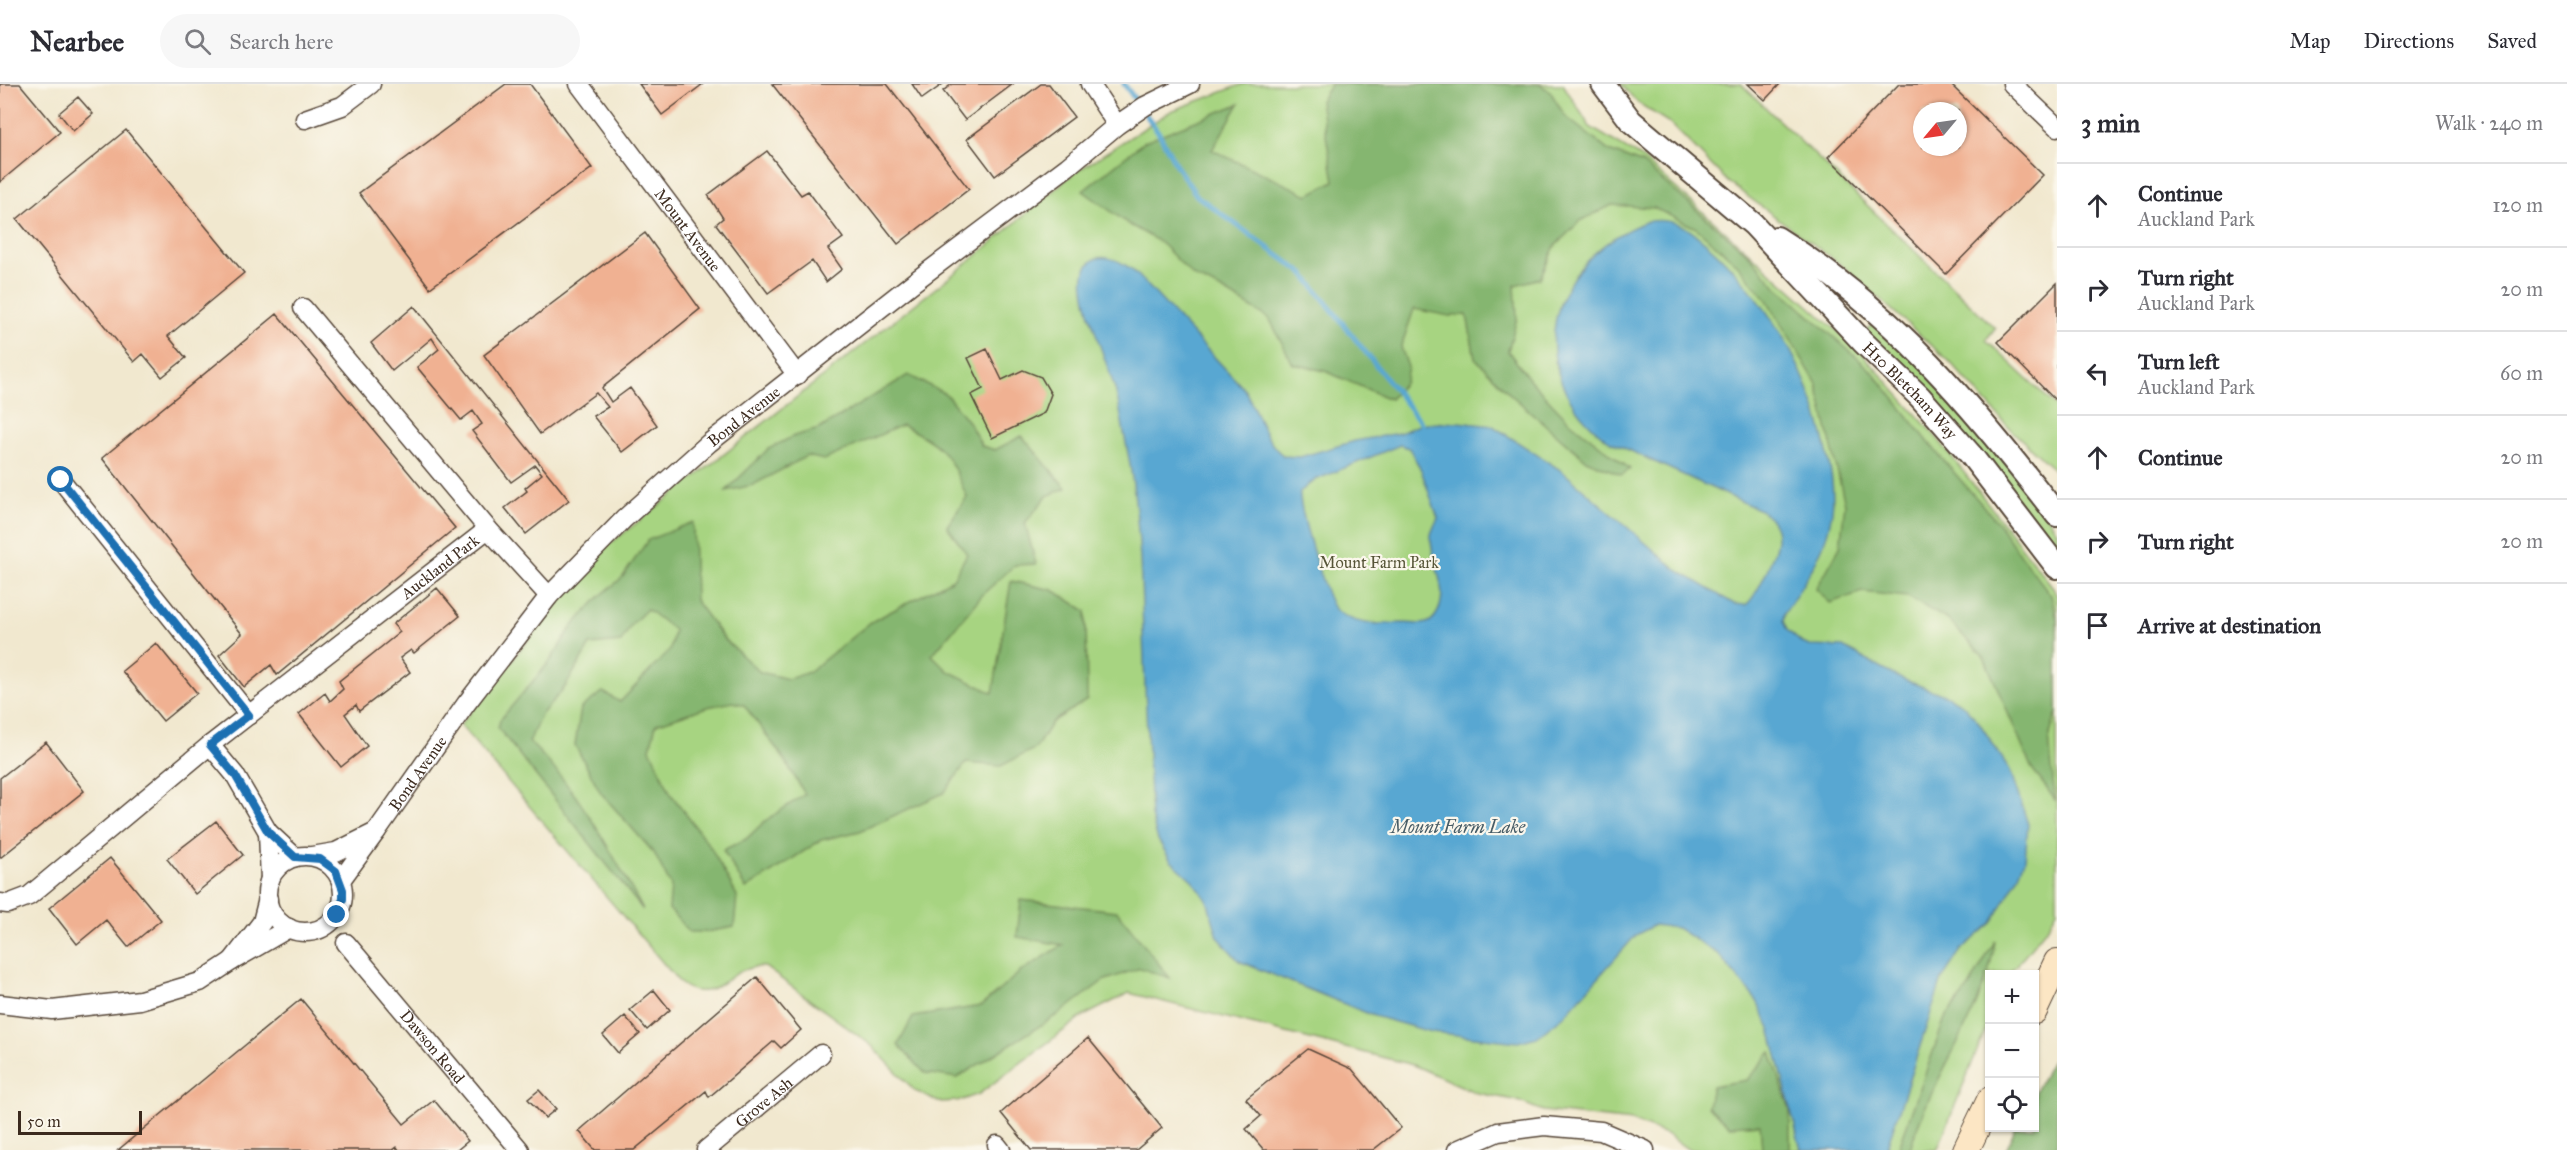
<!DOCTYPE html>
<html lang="en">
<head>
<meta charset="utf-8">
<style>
	:root { --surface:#fff; --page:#f7f7f7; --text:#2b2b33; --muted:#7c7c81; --line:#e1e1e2 }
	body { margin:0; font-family:"IM FELL Great Primer",serif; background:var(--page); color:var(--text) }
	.controls { position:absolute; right:18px; bottom:18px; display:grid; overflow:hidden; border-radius:0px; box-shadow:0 2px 4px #0004 }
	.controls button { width:54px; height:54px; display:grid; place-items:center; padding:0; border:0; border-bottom:2px solid var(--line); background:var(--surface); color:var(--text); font:30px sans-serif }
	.compass { position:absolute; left:1913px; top:18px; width:54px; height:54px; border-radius:50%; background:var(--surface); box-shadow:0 2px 4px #0004; rotate:241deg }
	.scale { position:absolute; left:18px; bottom:15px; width:124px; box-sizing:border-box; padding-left:6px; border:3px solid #3b2a1e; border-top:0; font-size:16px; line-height:21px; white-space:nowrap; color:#3b2a1e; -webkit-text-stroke:4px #fbf7ec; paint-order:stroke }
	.stop { position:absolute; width:18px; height:18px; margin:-14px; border:4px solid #1f6fb2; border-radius:50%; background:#fff }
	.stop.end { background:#1f6fb2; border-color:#fff; box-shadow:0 2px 6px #0008 }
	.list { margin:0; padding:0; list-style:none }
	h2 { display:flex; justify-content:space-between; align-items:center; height:78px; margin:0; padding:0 24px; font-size:26px }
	h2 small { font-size:20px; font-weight:400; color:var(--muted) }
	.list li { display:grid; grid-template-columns:39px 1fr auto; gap:18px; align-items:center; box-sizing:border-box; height:84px; padding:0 24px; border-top:2px solid var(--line) }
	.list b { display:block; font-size:22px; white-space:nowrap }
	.list p { margin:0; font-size:20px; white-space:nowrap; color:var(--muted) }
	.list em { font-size:20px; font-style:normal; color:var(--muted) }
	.icon { flex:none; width:33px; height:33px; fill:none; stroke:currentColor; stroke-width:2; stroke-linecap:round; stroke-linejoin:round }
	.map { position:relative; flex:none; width:2057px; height:1066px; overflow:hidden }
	header { display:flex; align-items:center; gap:36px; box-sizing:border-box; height:84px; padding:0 30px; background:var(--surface); border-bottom:2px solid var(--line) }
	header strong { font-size:28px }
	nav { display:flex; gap:33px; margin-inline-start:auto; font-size:21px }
	.search { width:420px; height:54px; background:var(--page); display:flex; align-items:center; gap:15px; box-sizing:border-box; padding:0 21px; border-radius:33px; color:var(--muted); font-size:22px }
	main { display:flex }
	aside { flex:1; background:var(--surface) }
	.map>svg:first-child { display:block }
</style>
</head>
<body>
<header>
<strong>Nearbee</strong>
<div class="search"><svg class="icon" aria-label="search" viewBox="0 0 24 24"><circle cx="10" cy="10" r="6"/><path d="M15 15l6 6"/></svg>Search here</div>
<nav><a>Map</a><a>Directions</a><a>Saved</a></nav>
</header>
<main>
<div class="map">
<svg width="2057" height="1066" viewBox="0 0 2057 1066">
	<rect width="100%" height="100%" fill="#fbf7ec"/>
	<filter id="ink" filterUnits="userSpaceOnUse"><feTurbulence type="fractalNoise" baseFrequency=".0167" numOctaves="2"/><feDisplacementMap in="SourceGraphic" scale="12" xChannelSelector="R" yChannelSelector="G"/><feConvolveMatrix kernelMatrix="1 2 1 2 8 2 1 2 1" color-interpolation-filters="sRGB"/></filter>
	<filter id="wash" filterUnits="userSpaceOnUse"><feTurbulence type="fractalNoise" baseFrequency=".008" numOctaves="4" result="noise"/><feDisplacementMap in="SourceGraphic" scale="24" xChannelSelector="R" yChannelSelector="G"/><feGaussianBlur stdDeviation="1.35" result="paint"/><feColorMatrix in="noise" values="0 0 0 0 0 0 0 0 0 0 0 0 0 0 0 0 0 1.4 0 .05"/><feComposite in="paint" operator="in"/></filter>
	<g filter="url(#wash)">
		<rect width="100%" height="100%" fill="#f1e8cf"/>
		<path fill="#a7d481" stroke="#717f50" stroke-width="1.5" d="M1243,0H1563L1590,43L1642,74L1860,267L1938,355L2052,502L2057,513V826L2050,840L2009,890H1990L1989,937L1937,1066H1689L1666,1050L1632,1037L1543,1027L1515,1016L1477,1009L1413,981L1129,909L1082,933L979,1010L959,1017L938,1018L915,1007L871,961L765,883C729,878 716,925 681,900L460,641L597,470L970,177L1074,89L1171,27Z
			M1620,0H1741L1995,244L1986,256L2057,323V388L2011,346L1949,277L1844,183L1728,98L1671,40L1638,19Z
			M1875,237L1950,310L2032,411L2057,447V470L1866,247Z"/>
		<path fill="#85b66f" stroke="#607046" stroke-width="1.5" d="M1331,0H1539L1550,7L1565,32L1609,67L1643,80L1749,171L1774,200L1873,288L1938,370L1998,439L2020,471L2051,511L2057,535V628L2049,653L2055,716L2031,683L1984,573L1948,536L1908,513L1862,508L1830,519L1816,505L1840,463L1845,420L1817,300L1767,216L1734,177L1696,144L1654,124L1612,121L1580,137L1555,162L1540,194L1515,201L1517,234L1508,267L1530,296L1568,336L1630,385L1622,391L1586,376L1511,311L1475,274L1467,231L1450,232L1414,225L1401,263L1408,283L1405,298L1390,315L1325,287L1293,280L1269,234L1222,206L1193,192L1160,158L1130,141L1083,107L1145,57L1239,20L1212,66L1308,111L1334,97L1320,17Z
			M908,291L946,310L969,339L982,362L995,366L1022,352L1066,404L1047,412L1025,439L1036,480L1015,481L984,509L932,571L948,587L993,609L1011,497L1053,506L1086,527L1087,616L1052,638L1036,664L1001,682L966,679L944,709L860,747L821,756L746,805L723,766L746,755L765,737L805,710L782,672L744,621L733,618L707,623L656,640L650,665L671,710L711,764L737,812L734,843L706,848H689L669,825L671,802L654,769L601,709L575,661L581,624L603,608L620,618L670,566L674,546L647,525L631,541L621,558L590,561L565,603L541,631L529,658C578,704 611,767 643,826L498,644L500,636L550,577L571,544L600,512L622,494L648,456L693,438L695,516L724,555L760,588L788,595L809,588L871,538L953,495L967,470L947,442L967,413C947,368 947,364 902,341L824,376L807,372L753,401L726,407L768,365L794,352L819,345Z
			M1021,816L1117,827L1170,894L1140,884L1103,897L1062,928L957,994L925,989L898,961L913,933L981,922L1020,888L1063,861L1017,853Z
			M1995,857C1986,928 1929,994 1910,1066H1898L1945,934L1969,903Z
			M1771,968L1790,1026V1066H1762L1760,1040L1729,1042L1708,1022L1712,1002L1747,996Z
			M2057,968V1066H2006L2015,1044H2034L2035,1007Z"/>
		<path fill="#59a7d2" stroke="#4a6878" stroke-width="1.5" fill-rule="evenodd" d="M1648,137C1654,137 1660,136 1666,137C1687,139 1704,158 1719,171C1772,224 1808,286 1825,359C1830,381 1835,405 1832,427C1827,467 1805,497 1784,530L1783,537L1787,546L1802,559L1810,562L1843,563L1897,593L1947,612L1961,619L1978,637L2010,686L2028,740L2025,776L2018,793L1992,839L1961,866L1942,895L1886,1066H1801L1770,944L1757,917L1718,870L1677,844L1654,841L1636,851L1563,933L1537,953L1518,958L1431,948L1374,932L1239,877L1218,853L1207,816L1193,797L1171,777L1158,756L1151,732C1148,671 1145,610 1143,549C1141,486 1139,422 1126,359C1122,341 1120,322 1115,305C1108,281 1079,213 1084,191C1092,160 1124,177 1138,191L1244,305C1257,325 1264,359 1284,372L1300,373L1355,357L1399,349L1422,340L1458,338L1493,342L1562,387L1677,486L1734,520L1746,521C1757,512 1778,467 1777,452C1777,441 1769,432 1760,426L1609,357C1517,289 1546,175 1648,137ZM1400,361L1409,364L1421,386L1438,434C1436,439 1432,445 1431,451C1429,476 1452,507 1436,531C1428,544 1417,539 1404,539C1378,540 1355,543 1335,525C1326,517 1298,421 1300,408L1313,397Z"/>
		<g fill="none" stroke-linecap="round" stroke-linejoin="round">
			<path stroke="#59a7d2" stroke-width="5" d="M1124,0L1159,49L1177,83L1197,112L1304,190L1422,340"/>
		</g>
		<g id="blocks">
			<path fill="#f0b192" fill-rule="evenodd" d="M0,0H20L60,48L0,98Z
				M506,0H530L592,84L430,204L359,109Z
				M639,0H703L662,31Z
				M772,0H887L969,105L898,160Z
				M912,0H943L922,15Z
				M952,0H1013L965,36L943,7Z
				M1041,0H1049L1074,33L995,92L967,55Z
				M1748,0H1780L1765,16Z
				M1899,0H1950L2043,91L1946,190L1828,73ZM1922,27H1958V63H1922Z
				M78,13L93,30L73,47L59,29Z
				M126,46L244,189L168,252L186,274L162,293L143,270L134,278L17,135Z
				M767,67L801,111L808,107L843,154L828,165L842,185L826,198L812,177L768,209L716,140L723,134L708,111Z
				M645,149L700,225L602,304L611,318L630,304L657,341L622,368L593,332L608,323L596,309L540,350L484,271Z
				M2057,199V318L1998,258Z
				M414,222L569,416L526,450L505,424L527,407L525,404L542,390L535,381L511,398L472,347L482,340L473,327L461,336L417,283L439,265L432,254L392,287L371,259Z
				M277,230L455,444L277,591L271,581L244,603L219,571L242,550L102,374Z
				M987,265L1002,296L1023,286L1041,293L1051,310L1044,329L992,354L971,311L983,305L968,274Z
				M437,504L460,532L414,569L411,566L400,574L410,588L359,627L356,621L345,630L367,662L341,683L299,630L325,609L330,617L343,605L339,597L400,548L393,540Z
				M156,559L197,609L163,637L122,587Z
				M46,658L84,707L0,774V694Z
				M216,737L243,771L195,810L167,775Z
				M110,774L161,836L128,863L106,836L77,860L49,824Z
				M757,893L801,946L781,964L774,957L709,1013L706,1007L634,1066H595L579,1047Z
				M654,906L670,926L647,946L630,926Z
				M301,915L404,1040L434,1016L468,1057L457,1066H399L397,1063L393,1066H118Z
				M625,932L640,950L618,969L603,951Z
				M1088,954L1162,1044L1136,1066H1031L1001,1029Z
				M1308,965L1352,985L1401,1044L1373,1066H1264L1246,1045L1261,1032L1246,1015Z
				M539,1006L556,1025L545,1034L528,1015Z"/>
		</g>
	</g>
	<g filter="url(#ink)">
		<use href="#blocks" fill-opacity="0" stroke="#564639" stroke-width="1.5"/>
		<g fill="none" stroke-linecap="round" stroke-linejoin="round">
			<g stroke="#564639" stroke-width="21">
				<g id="minor">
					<path id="s1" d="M579,0L797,291"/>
					<path d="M1090,0L1117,41"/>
					<path d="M2012,0L2057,43"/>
					<path d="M305,35L342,22L371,0"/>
					<path d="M61,396L249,631"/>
					<path d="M488,445L549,512"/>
					<path id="s2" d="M210,661L488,445L303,224"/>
					<path id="s3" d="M376,748L466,620L549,512L624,435L709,359L914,198L1067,83L1117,41L1145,22L1190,0"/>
					<path d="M312,772L336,768L376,748L341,796"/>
					<circle cx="305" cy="810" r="38"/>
					<path d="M270,796L268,748L295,773"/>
					<path d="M268,815L262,838L232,877L289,844"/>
					<path d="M0,819L8,820L29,812L210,661L235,691L268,748"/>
					<path id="s4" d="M346,859L520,1066"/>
					<path d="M0,920L52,926L140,916L200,898L232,877"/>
					<path d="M997,1061L1001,1066"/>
					<path id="s5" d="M706,1066L821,970"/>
					<path d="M1457,1066L1498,1048L1544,1042L1601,1047L1645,1066"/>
				</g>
			</g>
			<g stroke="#564639" stroke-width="26">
				<g id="tertiary">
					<path id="s6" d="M1603,0L1631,37L1753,140L1863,258L1920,313L1971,371L2057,483"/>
					<path d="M1777,154C1892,225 1975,325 2057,431"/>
				</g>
			</g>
			<g stroke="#564639" stroke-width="28">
				<path id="secondary" d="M2034,927L2057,878
					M1966,1066L1990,1016"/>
			</g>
			<use href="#minor" stroke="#fff" stroke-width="18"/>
			<use href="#tertiary" stroke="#fff" stroke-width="22"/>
			<use href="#secondary" stroke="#fce6c4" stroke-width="26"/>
		</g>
	</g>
	<g fill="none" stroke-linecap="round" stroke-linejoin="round" filter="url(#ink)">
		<path stroke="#1f6fb2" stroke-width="8" d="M61,396L249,631L210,661L235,691L268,748L295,773L320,775L336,787L343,806V815L337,831"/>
	</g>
	<g text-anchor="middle" stroke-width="4.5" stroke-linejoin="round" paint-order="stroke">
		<g font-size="16" fill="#3b2a1e" stroke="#fbf7ec">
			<text dy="6" stroke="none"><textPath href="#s1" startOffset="182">Mount Avenue</textPath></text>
			<text dy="6" stroke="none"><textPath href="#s6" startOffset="435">H10 Bletcham Way</textPath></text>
			<text dy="6" stroke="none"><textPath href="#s3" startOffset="558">Bond Avenue</textPath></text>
			<text dy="6" stroke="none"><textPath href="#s2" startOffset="291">Auckland Park</textPath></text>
			<text dy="6" stroke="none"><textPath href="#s3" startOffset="72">Bond Avenue</textPath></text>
			<text dy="6" stroke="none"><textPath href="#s4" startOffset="135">Dawson Road</textPath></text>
			<text dy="6" stroke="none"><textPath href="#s5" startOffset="75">Grove Ash</textPath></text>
		</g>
		<g font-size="16" fill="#565437" stroke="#fbf7ec">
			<text x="1379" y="484">Mount Farm Park</text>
		</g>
		<g font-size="18" font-style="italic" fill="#475c66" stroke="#fbf7ec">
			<text x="1458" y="749">Mount Farm Lake</text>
		</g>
	</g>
</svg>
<div class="controls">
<button>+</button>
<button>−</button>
<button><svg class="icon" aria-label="locate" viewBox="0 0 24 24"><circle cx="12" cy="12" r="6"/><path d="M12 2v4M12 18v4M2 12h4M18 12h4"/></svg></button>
</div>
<svg class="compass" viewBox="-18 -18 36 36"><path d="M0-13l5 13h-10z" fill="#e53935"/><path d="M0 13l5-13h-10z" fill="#7c7c81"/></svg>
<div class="scale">50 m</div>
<div class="stop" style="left:61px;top:396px"></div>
<div class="stop end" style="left:337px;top:831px"></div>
</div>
<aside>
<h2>3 min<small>Walk · 240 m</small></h2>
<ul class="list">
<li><svg class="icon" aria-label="ahead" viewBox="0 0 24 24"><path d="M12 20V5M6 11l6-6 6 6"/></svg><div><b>Continue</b><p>Auckland Park</p></div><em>120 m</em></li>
<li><svg class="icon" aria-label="right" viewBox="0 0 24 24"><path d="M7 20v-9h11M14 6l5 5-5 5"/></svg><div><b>Turn right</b><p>Auckland Park</p></div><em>20 m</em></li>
<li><svg class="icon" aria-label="left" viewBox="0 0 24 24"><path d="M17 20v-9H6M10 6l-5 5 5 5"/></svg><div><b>Turn left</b><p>Auckland Park</p></div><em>60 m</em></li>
<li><svg class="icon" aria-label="ahead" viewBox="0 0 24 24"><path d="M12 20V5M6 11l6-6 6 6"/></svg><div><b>Continue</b></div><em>20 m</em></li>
<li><svg class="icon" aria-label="right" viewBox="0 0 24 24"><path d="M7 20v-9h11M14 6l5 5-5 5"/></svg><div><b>Turn right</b></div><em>20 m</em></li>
<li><svg class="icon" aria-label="arrive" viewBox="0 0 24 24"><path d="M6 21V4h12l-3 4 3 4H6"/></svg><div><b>Arrive at destination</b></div></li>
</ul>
</aside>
</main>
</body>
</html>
